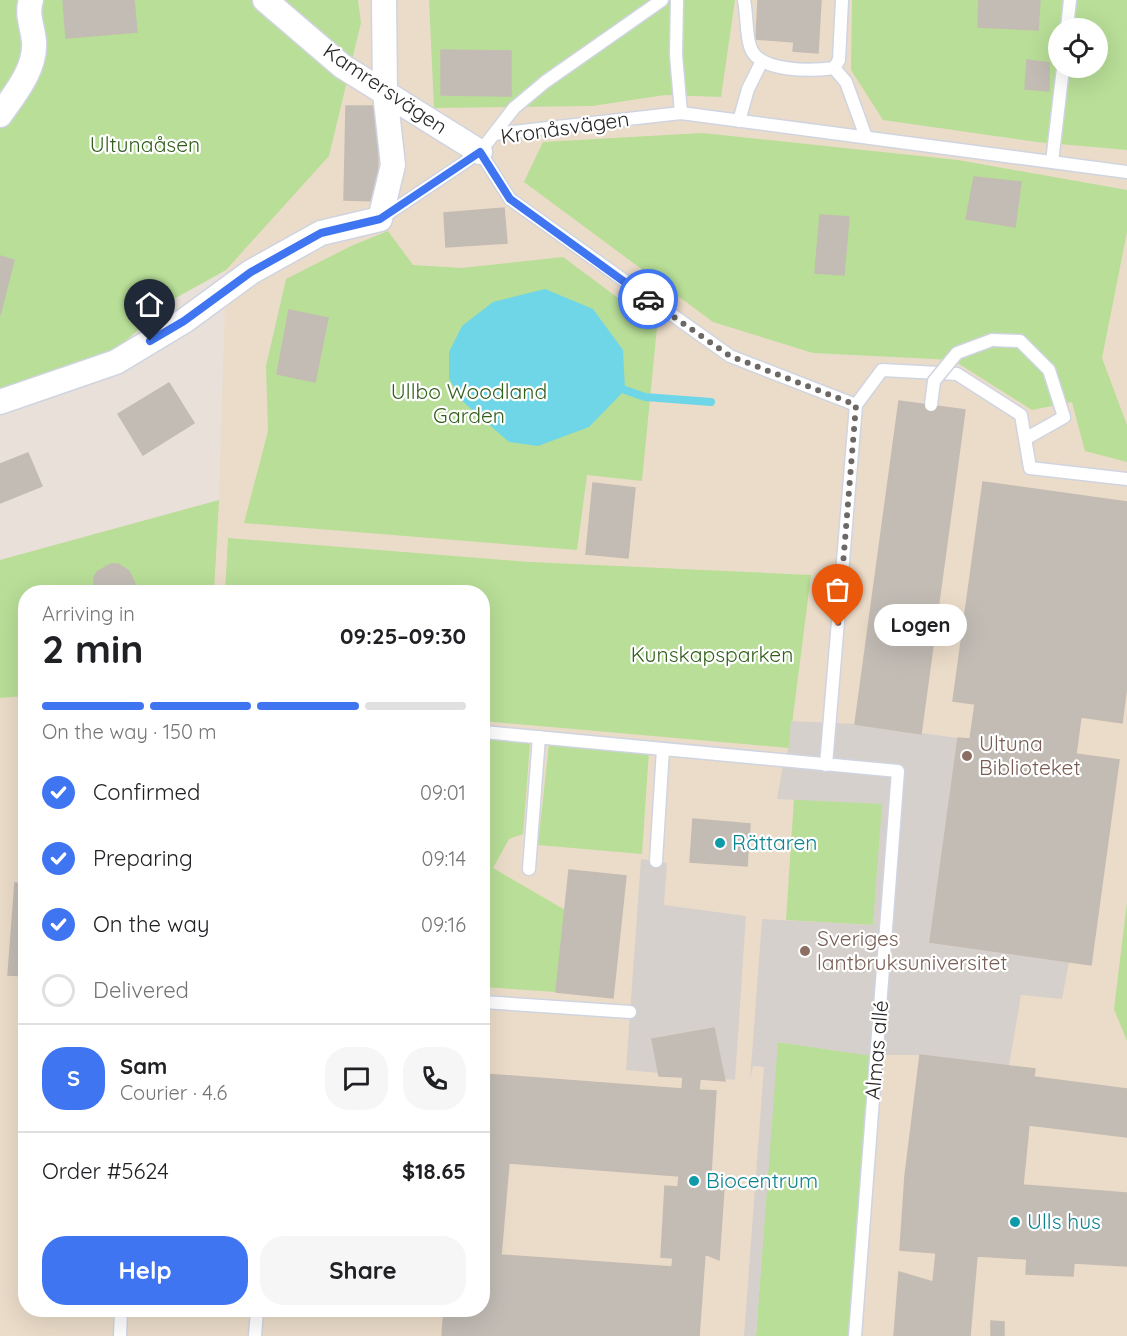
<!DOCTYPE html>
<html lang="en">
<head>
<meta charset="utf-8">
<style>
  :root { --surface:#fff; --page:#f6f6f6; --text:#202124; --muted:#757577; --line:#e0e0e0; --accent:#3f75f1 }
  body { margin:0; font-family:Quicksand,sans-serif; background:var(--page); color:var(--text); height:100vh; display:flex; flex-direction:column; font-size:22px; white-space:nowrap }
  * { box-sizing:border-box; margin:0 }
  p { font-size:20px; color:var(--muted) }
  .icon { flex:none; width:33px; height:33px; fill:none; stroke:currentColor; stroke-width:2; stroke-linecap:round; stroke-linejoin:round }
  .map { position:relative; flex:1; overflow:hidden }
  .sheet { position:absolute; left:18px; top:585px; width:472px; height:732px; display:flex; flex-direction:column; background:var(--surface); border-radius:24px; box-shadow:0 6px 24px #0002 }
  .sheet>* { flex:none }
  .fabs { position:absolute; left:1048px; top:18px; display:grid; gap:12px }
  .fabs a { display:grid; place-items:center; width:60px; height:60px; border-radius:50%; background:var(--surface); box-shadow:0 6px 24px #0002; font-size:30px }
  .pin { position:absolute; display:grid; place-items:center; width:51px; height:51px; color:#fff; margin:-62px -26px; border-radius:50% 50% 50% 0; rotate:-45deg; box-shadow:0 0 6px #0007 }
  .pin .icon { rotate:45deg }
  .courier { position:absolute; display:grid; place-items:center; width:60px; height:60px; margin:-30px; border:4px solid #3f75f1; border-radius:50%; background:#fff; color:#222; box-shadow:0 2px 8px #0007 }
  .bubble { position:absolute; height:42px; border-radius:21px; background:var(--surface); box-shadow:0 6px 24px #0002; font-size:20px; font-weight:700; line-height:42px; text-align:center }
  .headline em { font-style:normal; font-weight:700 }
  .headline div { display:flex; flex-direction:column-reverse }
  .headline { display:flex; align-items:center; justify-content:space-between; height:102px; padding:0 24px }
  h1 { font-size:39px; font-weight:700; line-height:45px }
  .bar { display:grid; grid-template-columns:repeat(4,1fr); gap:9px 6px; align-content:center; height:72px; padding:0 24px }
  .bar i { height:8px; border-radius:4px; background:var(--line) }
  .bar .active { background:var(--accent) }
  .bar p { grid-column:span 4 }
  .line { display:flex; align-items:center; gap:15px; padding:0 24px; border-top:2px solid var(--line) }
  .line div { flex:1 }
  .round { display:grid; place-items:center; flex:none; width:63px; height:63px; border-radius:24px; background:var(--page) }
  ol { padding:0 24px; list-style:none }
  li { display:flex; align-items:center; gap:18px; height:66px }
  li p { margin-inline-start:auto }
  li .icon { padding:6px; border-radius:50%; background:var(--accent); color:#fff; stroke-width:4 }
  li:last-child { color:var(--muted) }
  li i { width:33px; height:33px; border:3px solid var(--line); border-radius:50% }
  .button { display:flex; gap:12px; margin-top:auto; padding:12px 24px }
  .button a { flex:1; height:69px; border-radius:24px; background:var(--accent); color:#fff; font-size:24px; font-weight:700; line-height:69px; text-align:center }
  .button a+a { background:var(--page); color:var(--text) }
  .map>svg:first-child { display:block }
  .education { fill:#ebdcc9; fill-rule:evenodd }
  .green { fill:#b8de97; fill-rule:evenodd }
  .plaza { fill:#d6d0cc }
  .water { fill:#6fd6e8 }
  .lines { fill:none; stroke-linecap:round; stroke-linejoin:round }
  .stream { stroke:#6fd6e8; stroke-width:8 }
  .building { fill:#c2bcb5; stroke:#c4bcb3; stroke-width:1.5; fill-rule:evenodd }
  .service-casing { stroke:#cfd4e0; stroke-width:15 }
  .minor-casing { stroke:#cfd4e0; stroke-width:27 }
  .service { stroke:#fff; stroke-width:12 }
  .minor { stroke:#fff; stroke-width:24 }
  .service-bridge-casing { stroke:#cfd4e0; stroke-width:15; stroke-linecap:butt }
  .service-bridge { stroke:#fff; stroke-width:12 }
  .done { stroke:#6b6865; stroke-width:6; stroke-dasharray:0 10.8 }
  .route { stroke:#3f75f1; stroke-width:8 }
  .education-dot { fill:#8d6e63; stroke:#fff; stroke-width:2 }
  .culture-dot { fill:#0f9aa8; stroke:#fff; stroke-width:2 }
  .labels { text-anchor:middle; stroke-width:4.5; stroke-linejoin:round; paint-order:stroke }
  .street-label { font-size:21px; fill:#272727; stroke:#fff }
  .park-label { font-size:21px; fill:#325f1c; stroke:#fff }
  .education-label { font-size:21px; fill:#785e54; stroke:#fff; text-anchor:start }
  .culture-label { font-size:21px; fill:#0d838f; stroke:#fff; text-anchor:start }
</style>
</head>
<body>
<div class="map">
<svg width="1127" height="1336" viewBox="0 0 1127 1336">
  <rect width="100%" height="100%" fill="#e9e0d9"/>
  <!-- education -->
  <path class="education" d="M 358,0 L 1127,0 L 1127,1336 L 0,1336 L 0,560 L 219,500 L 226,270 L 329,156 L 361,24 ZM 1059,28 L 1098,28 L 1098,68 L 1059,68 ZM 26,592 L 483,592 L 483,1310 L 26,1310 Z"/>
  <!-- green -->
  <path class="green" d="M 0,0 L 358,0 L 361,23 L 329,156 L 226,270 L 172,300 L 112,353 L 28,382 L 0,388 Z
    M 429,0 L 735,0 L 721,97 L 665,95 L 592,106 L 434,108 Z
    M 852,0 L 1127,0 L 1127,150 L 1037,142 L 883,120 L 851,70 ZM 1059,28 L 1098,28 L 1098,68 L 1059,68 Z
    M 702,133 L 958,160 L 1127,190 L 1127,232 L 1102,358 L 1127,425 L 1127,462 L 1085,451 L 1072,402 L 1032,410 L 953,360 L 813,353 L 713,322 L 524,182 L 543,142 Z
    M 388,231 L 413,265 L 462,268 L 563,257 L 657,327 L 642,481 L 587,475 L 577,550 L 244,523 L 268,431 L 266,366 L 286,279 L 351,246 Z
    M 219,500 L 214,592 L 26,592 L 25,696 L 0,698 L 0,560 Z
    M 228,538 L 530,562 L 811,575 L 789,748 L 483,721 L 483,592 L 225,592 Z
    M 484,739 L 530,743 L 523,834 L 509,839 L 493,868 L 565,910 L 556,992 L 483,987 Z
    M 549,744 L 649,751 L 642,854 L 538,845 Z
    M 794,799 L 883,803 L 873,925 L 786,920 Z
    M 1127,902 L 1127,1041 L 1114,1009 Z
    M 777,1042 L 877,1056 L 855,1336 L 756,1336 Z"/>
  <!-- plaza -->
  <path class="plaza" d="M 791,721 L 855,724 L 958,738 L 930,942 L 1069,962 L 1062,999 L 1021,995 L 1009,1066 L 920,1055 L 864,1055 L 778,1042 L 756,1336 L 744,1336 L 764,1067 L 753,1066 L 750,1080 L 762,919 L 873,925 L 882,804 L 777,799 L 784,760 L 789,747 Z
    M 641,859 L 667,863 L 664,905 L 746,916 L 735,1080 L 626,1070 Z"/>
  <!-- water -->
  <path class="water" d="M 545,289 L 593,309 L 623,350 L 625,390 L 589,427 L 538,446 L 509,442 L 461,400 L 449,378 L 449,352 L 462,326 L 493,302 Z"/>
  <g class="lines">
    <!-- stream -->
    <path class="stream" d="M 625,390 L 645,397 L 711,402"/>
  </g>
  <!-- building -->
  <path class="building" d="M 63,0 L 134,0 L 137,32 L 66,38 Z
    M 758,0 L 821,0 L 818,53 L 793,51 L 794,42 L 756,39 Z
    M 979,0 L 1040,0 L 1038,30 L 978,27 Z
    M 441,50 L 511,51 L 511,96 L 441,95 Z
    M 1027,60 L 1049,63 L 1049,91 L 1025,89 Z
    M 346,106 L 379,106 L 377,201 L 344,200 Z
    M 974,177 L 1021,182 L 1015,227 L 966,219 Z
    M 504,208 L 507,243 L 446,247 L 444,213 Z
    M 820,215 L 849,217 L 844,275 L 815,273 Z
    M 0,256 L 14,260 L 0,315 Z
    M 289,310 L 328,318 L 315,382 L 277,374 Z
    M 169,383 L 194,423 L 143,455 L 118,414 Z
    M 899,401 L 965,410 L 921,734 L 855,724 Z
    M 28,453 L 42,486 L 0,503 L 0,464 Z
    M 983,482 L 1127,502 L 1127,684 L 1122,723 L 1081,717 L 1076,754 L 1119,760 L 1091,965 L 930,942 L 958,738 L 970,739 L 975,704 L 953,701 Z
    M 593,483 L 635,488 L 628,558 L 586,554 Z
    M 111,564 L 118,564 L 129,571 L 135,584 L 133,592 L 94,592 L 94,577 L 98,571 Z
    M 693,819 L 750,824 L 747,866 L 690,862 Z
    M 569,870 L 626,876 L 613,998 L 556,992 Z
    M 15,883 L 26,884 L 26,976 L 8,975 Z
    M 714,1028 L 725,1081 L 700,1079 L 699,1090 L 716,1091 L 710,1190 L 724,1188 L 719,1260 L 705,1254 L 699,1336 L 442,1336 L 444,1310 L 483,1310 L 484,1074 L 682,1089 L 683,1077 L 659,1076 L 652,1039 ZM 509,1163 L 679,1176 L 678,1187 L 665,1186 L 661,1257 L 673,1258 L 672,1267 L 501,1255 Z
    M 920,1055 L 1035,1069 L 1034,1077 L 1127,1089 L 1127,1137 L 1029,1125 L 1023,1185 L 1127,1193 L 1127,1266 L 1074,1263 L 1073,1276 L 1026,1274 L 1027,1259 L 977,1256 L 970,1336 L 894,1336 L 899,1272 L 933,1282 L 936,1253 L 900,1250 L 905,1176 Z
    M 991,1321 L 1004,1322 L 1004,1336 L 991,1336 Z"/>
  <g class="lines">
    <!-- service casing -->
    <g class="service-casing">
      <path id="service" d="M 677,0 L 676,55 L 681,113
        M 744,0 C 747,14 746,35 750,46 C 757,73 813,71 834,68 L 839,60 L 842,0
        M 1067,28 L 1070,0
        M 834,68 L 846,82 L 866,137
        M 739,121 L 748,89 L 762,61
        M 494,134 L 681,113 L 1127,172
        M 480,152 L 510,199 L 730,356 L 856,405
        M 1052,162 L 1063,68
        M 383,217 L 480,152 L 514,108 L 545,82 L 662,0
        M 992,340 L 1020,341 L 1049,370 L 1064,417 L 1025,439
        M 856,405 L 882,370 L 957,374 L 1021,415 L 1030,468 L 1127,479
        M 483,732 L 898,771 L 855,1336
        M 826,765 L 856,405
        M 656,861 L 663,749
        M 529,869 L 539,737
        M 483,1002 L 630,1012
        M 120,1336 L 121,1310
        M 255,1336 L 257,1310"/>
    </g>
    <!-- minor casing -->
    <g class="minor-casing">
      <path id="minor" d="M 265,0 L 342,66 L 480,152
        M 0,115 C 14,95 36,69 34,42 C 33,27 26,15 31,0
        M 0,402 L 116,362 L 184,321 L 251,272 L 321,233 L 380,219 L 393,165 L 385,93 L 384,0"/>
    </g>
    <!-- service -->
    <use href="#service" class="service"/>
    <!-- minor -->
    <use href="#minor" class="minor"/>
    <!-- service-bridge casing -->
    <g class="service-bridge-casing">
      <path id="service-bridge" d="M 931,405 L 934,381 L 957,353 L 992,340"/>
    </g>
    <!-- service-bridge -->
    <use href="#service-bridge" class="service-bridge"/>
  </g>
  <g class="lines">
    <!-- done -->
    <path class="done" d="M 648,299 L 730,356 L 856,405 L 838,626"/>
    <!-- route -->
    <path class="route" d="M 150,341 L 184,321 L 251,272 L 321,233 L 380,219 L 480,152 L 510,199 L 648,299"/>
  </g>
  <!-- markers -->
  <g class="education-dot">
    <circle cx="967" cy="756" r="6"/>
    <circle cx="805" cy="951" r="6"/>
  </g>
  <g class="culture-dot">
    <circle cx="720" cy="843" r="6"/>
    <circle cx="694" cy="1181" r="6"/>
    <circle cx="1015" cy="1222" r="6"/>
  </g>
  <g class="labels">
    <!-- street labels -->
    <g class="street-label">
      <text transform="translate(385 89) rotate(34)" y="7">Kamrersvägen</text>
      <text transform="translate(565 128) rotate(-8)" y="7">Kronåsvägen</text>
      <text transform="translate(877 1050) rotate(-85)" y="7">Almas allé</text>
    </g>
    <!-- park labels -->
    <g class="park-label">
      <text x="145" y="152">Ultunaåsen</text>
      <text x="469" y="399">Ullbo Woodland<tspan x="469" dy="24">Garden</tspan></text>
      <text x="712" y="662">Kunskapsparken</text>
    </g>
    <!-- education labels -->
    <g class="education-label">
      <text x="979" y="751">Ultuna<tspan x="979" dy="24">Biblioteket</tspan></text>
      <text x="817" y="946">Sveriges<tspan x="817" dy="24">lantbruksuniversitet</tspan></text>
    </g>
    <!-- culture labels -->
    <g class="culture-label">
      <text x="732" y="850">Rättaren</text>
      <text x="706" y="1188">Biocentrum</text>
      <text x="1027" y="1229">Ulls hus</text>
    </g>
  </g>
</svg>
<div class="fabs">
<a><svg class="icon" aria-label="locate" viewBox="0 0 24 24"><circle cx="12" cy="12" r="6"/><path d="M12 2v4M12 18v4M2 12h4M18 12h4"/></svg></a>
</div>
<div class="pin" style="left:838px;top:626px;background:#ea580c"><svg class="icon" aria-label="bag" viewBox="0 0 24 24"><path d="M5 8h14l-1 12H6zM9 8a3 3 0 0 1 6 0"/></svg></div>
<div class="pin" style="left:150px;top:341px;background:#1f2937"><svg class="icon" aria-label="home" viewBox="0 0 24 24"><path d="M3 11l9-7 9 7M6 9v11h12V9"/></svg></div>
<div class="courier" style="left:648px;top:299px"><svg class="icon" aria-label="car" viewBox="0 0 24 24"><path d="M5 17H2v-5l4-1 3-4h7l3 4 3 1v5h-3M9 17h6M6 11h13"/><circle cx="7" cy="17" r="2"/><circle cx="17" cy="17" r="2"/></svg></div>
<div class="bubble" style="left:874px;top:604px;width:93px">Logen</div>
<section class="sheet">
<div class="headline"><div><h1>2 min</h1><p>Arriving in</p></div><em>09:25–09:30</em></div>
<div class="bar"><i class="active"></i><i class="active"></i><i class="active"></i><i></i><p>On the way · 150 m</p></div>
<ol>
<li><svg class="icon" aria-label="check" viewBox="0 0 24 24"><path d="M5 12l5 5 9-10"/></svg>Confirmed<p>09:01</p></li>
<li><svg class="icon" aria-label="check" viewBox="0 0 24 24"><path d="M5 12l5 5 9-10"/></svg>Preparing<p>09:14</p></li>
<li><svg class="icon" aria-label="check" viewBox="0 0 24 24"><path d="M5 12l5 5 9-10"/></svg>On the way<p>09:16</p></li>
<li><i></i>Delivered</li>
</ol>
<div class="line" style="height:108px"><b class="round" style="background:var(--accent);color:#fff">S</b><div><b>Sam</b><p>Courier · 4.6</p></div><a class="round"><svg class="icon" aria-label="chat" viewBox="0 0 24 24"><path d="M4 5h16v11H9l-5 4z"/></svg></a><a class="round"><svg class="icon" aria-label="phone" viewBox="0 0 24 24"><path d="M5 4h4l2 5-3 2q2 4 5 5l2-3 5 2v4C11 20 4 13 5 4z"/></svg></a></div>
<div class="line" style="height:78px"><div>Order #5624</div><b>$18.65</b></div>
<div class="button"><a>Help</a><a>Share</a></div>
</section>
</div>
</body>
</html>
